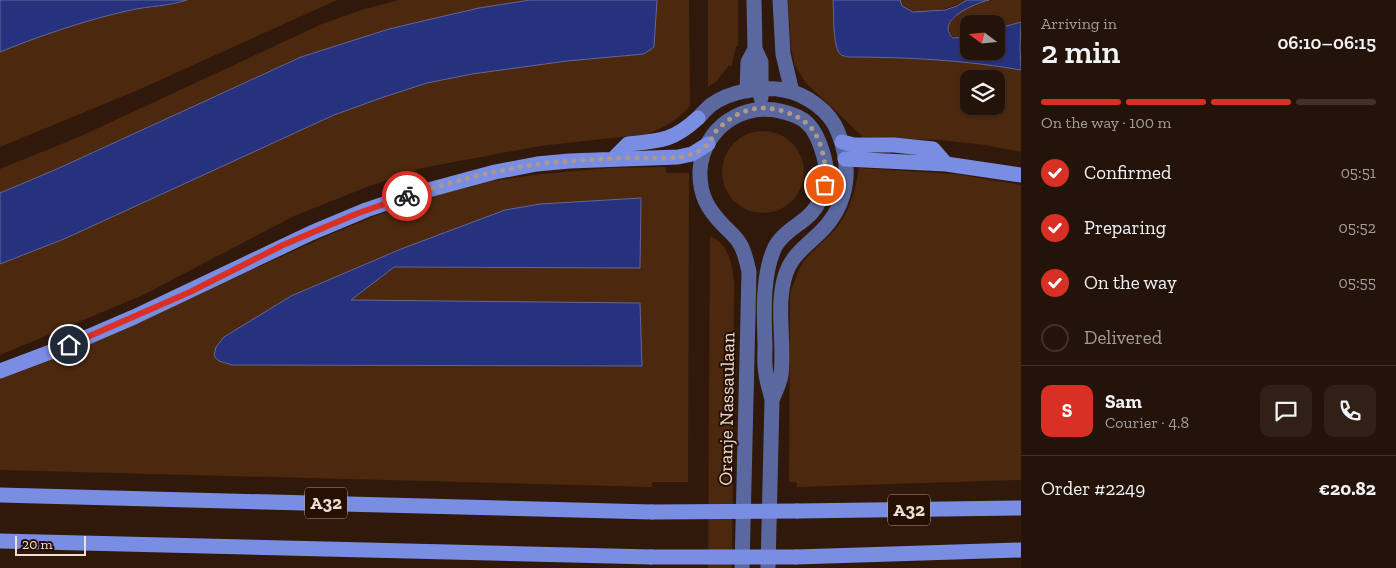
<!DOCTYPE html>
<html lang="en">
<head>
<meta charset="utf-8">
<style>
  :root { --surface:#241308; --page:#302016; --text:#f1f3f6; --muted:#a39e9c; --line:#413229; --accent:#d93025 }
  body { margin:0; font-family:"Zilla Slab",serif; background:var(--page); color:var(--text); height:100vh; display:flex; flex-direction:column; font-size:19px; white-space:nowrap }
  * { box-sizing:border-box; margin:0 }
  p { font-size:16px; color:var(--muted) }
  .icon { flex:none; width:28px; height:28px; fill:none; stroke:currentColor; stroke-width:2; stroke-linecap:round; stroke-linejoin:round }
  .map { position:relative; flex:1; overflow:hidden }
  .details { display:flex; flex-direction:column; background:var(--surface); width:375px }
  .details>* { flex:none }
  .needle { width:32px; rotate:286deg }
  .fabs { position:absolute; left:960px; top:15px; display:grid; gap:10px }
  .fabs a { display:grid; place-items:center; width:45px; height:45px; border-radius:10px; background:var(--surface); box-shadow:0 1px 4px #0004,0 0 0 1px var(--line); font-size:25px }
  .scale { position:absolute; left:15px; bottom:12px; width:71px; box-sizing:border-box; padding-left:5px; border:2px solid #eeded4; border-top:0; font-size:14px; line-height:18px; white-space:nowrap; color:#eeded4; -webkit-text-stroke:4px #251003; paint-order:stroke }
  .pin { position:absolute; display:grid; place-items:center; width:42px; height:42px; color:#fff; margin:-21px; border:2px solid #fff; border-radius:50%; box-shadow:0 1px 5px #0007 }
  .courier { position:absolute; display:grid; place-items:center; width:50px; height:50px; margin:-25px; border:4px solid #d93025; border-radius:50%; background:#fff; color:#222; box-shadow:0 1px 6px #0007 }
  .overview em { font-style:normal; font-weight:600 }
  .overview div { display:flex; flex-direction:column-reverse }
  .overview { display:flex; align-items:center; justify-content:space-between; height:85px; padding:0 20px }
  h1 { font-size:32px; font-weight:600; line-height:38px }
  .bar { display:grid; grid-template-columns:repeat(4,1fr); gap:8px 5px; align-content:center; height:60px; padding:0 20px }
  .bar i { height:6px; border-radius:4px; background:var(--line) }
  .bar .current { background:var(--accent) }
  .bar p { grid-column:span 4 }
  .line { display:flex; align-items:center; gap:12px; padding:0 20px; border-top:1px solid var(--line) }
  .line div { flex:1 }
  .round { display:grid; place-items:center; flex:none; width:52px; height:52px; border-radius:10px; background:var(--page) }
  ol { padding:0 20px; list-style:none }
  li { display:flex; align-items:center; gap:15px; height:55px }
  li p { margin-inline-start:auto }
  li .icon { padding:5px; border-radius:50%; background:var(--accent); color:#fff; stroke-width:4 }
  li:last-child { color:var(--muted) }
  li i { width:28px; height:28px; border:2px solid var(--line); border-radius:50% }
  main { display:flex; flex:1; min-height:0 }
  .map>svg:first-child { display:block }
  .green { fill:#4c280e; fill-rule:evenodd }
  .water { fill:#27327e; stroke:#636698 }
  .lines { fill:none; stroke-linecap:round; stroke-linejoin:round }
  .secondary { stroke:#5a689f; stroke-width:15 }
  .highway { stroke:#798de3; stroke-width:15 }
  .highway-bridge { stroke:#798de3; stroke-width:15 }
  .done { stroke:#ac998d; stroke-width:5; stroke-dasharray:0 9 }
  .route { stroke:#d93025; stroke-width:6 }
  .labels { text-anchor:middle; stroke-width:4; stroke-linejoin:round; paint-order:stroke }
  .shield { fill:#251003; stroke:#b2a095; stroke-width:1 }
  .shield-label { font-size:18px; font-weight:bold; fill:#eeded4 }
  .street-label { font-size:19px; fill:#eeded4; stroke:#251003 }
</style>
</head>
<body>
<main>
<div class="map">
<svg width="1021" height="568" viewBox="0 0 1021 568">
  <rect width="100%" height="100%" fill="#30190a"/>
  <!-- green -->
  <path class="green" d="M 187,0 L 337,0 L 138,90 L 0,147 L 0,52 C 42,34 86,20 131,10 C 150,6 169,6 187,0 Z
    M 399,0 L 530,0 L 479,8 L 427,20 L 389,29 L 301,57 L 57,169 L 0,193 L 0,169 L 81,136 L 322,24 L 361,10 Z
    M 657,0 L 689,0 L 690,106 C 676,121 666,127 647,134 L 540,146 L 422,168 L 367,187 L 294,216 L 143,295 L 0,355 L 0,264 L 22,256 L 334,115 C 365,104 396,91 428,83 C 499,65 572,60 644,54 L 654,47 Z
    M 708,0 L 738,0 L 738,46 L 736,46 L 731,67 L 729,65 L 717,81 L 708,87 Z
    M 788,0 L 833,0 L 835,36 L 841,55 L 848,57 C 906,57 964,60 1021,70 L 1021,152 L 985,145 L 939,140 L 863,137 L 806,83 L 795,66 L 791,48 ZM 969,79 L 996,79 L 996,106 L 969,106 Z
    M 900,0 L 967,0 C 952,9 917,18 902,6 Z
    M 989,0 L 1021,0 L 1021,22 L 996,29 L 996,24 L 969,24 L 969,37 L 958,39 L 951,35 L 949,27 C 955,11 972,4 989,0 Z
    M722 172a41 41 0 1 1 82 0a41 41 0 1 1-82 0Z
    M 666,167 L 666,173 L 689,173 L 688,482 L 652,482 L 652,487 L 0,470 L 0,379 L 72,352 L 331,234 L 410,202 L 493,181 L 540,174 L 610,168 ZM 641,198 L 640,268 L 394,267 L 350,301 L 640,303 L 641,344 L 291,296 L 401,249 L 505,210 L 541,204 Z
    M 859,168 L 956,174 L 1021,185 L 1021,480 L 797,487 L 797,482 L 789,482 L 790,294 C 794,283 797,272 803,262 C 813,249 828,239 838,226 C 850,210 856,188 859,168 Z
    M 710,236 C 729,244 732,263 734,282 L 732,568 L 708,568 Z"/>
  <!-- water -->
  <path class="water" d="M 0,0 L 187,0 C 169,6 150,6 131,10 C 86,20 42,35 0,52 Z
    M 530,0 L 657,0 L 654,47 L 644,54 L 567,61 L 472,74 L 427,83 L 381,98 L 334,115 L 64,239 L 0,264 L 0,193 L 57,169 L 301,57 L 389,29 L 427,20 L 479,8 Z
    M 833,0 L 900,0 L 902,6 L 913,12 L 945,10 L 957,6 L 967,0 L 989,0 C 976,3 934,20 953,38 L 969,37 L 969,51 L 996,51 L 996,29 L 1021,22 L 1020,47 L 1021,70 C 964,60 906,57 848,57 C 847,57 841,55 841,55 C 832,48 834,11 833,0 Z
    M 641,198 L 640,268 L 394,267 L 351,300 L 640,303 L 642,366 L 232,365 L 219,361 L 214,356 L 216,347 L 224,337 L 291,296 L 401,249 L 505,210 L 540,204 Z"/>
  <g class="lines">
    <!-- secondary -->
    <path class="secondary" d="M 780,0 L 783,54 L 792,92
      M 755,49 L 761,62 L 761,98
      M 747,91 L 748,62 L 755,49 L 754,0
      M 698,118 C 702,114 706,109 711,105 C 730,91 761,86 784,90 C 806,94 830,111 838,132 C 854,172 847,210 814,238 C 803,248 791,258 786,273 C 775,305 785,341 781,375 C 780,383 775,392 772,400
      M 742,568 L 749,272 C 747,263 745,252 740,244 C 736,237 730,232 725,227 C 708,210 699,195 700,170 C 703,128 744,100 784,112 C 792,114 801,117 807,123 C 816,131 821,146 824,157 C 830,178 823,205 805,219 C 795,227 781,235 775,247 C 762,274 764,314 765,344 C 765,354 764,364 766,374 C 767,382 770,391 772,400 L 768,568"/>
    <!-- highway -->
    <path class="highway" d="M 842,142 L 854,145 L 894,145 L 933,149 L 946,164
      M 613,159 L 628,144 C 660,141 673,141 698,118
      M 845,159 L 946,164 L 1021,175
      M 0,371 L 69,345 L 134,317 L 311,233 L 366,210 L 410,195 L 495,172 L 537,164 L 569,161 L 678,157 L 692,154 L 708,144
      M 0,495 L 652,512
      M 797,511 L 1021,508
      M 0,541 L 651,557
      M 796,557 L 1021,550"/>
    <!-- highway-bridge -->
    <path class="highway-bridge" d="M 652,512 L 797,511
      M 651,557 L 796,557"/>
  </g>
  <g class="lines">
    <!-- done -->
    <path class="done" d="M 407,196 C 460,179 516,164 571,161 C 593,159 616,158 639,158 C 653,158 667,159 681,157 C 690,155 702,151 708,144 C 711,140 713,135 716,131 C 729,117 747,107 766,108 C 780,109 795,114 805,122 C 822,134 827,166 825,185"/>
    <!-- route -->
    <path class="route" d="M 69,345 L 190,292 L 283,245 L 356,214 L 407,196"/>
  </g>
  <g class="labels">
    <!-- shield labels -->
    <g class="shield">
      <rect x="305" y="487.5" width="42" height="31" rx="4"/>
      <rect x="888" y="494.5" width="42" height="31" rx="4"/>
    </g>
    <g class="shield-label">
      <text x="326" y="509">A32</text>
      <text x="909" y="516">A32</text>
    </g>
    <!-- street labels -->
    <g class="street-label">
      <text transform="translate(726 409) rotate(-89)" y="7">Oranje Nassaulaan</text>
    </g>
  </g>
</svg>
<div class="fabs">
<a><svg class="needle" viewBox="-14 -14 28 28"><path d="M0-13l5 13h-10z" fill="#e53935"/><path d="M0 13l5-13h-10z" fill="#a39e9c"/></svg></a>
<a><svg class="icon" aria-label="layers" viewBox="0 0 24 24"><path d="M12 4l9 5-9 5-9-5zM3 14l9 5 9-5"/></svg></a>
</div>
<div class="scale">20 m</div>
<div class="pin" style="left:825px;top:185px;background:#ea580c"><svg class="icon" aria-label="bag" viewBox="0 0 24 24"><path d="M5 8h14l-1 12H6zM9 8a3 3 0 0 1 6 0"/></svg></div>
<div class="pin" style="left:69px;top:345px;background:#1f2937"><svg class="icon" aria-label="home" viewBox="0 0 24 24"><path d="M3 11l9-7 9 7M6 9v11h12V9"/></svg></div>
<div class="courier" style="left:407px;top:196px"><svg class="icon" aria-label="bike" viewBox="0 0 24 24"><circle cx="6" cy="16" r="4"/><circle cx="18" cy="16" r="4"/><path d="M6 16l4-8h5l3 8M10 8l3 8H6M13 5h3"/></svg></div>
</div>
<section class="details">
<div class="overview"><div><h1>2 min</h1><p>Arriving in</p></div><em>06:10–06:15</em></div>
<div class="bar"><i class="current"></i><i class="current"></i><i class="current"></i><i></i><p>On the way · 100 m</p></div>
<ol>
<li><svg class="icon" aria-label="check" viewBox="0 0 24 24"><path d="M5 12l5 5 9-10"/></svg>Confirmed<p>05:51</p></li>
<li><svg class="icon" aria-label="check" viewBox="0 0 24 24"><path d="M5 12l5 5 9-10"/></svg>Preparing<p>05:52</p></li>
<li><svg class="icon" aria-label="check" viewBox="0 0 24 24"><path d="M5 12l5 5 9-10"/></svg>On the way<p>05:55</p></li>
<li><i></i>Delivered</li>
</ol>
<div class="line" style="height:90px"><b class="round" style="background:var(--accent);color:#fff">S</b><div><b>Sam</b><p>Courier · 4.8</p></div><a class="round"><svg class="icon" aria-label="chat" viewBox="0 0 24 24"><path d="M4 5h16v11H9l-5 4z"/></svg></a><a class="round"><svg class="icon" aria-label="phone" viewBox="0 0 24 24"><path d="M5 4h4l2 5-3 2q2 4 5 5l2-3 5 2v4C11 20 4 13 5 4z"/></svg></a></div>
<div class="line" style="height:65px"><div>Order #2249</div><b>€20.82</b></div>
</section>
</main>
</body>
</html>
